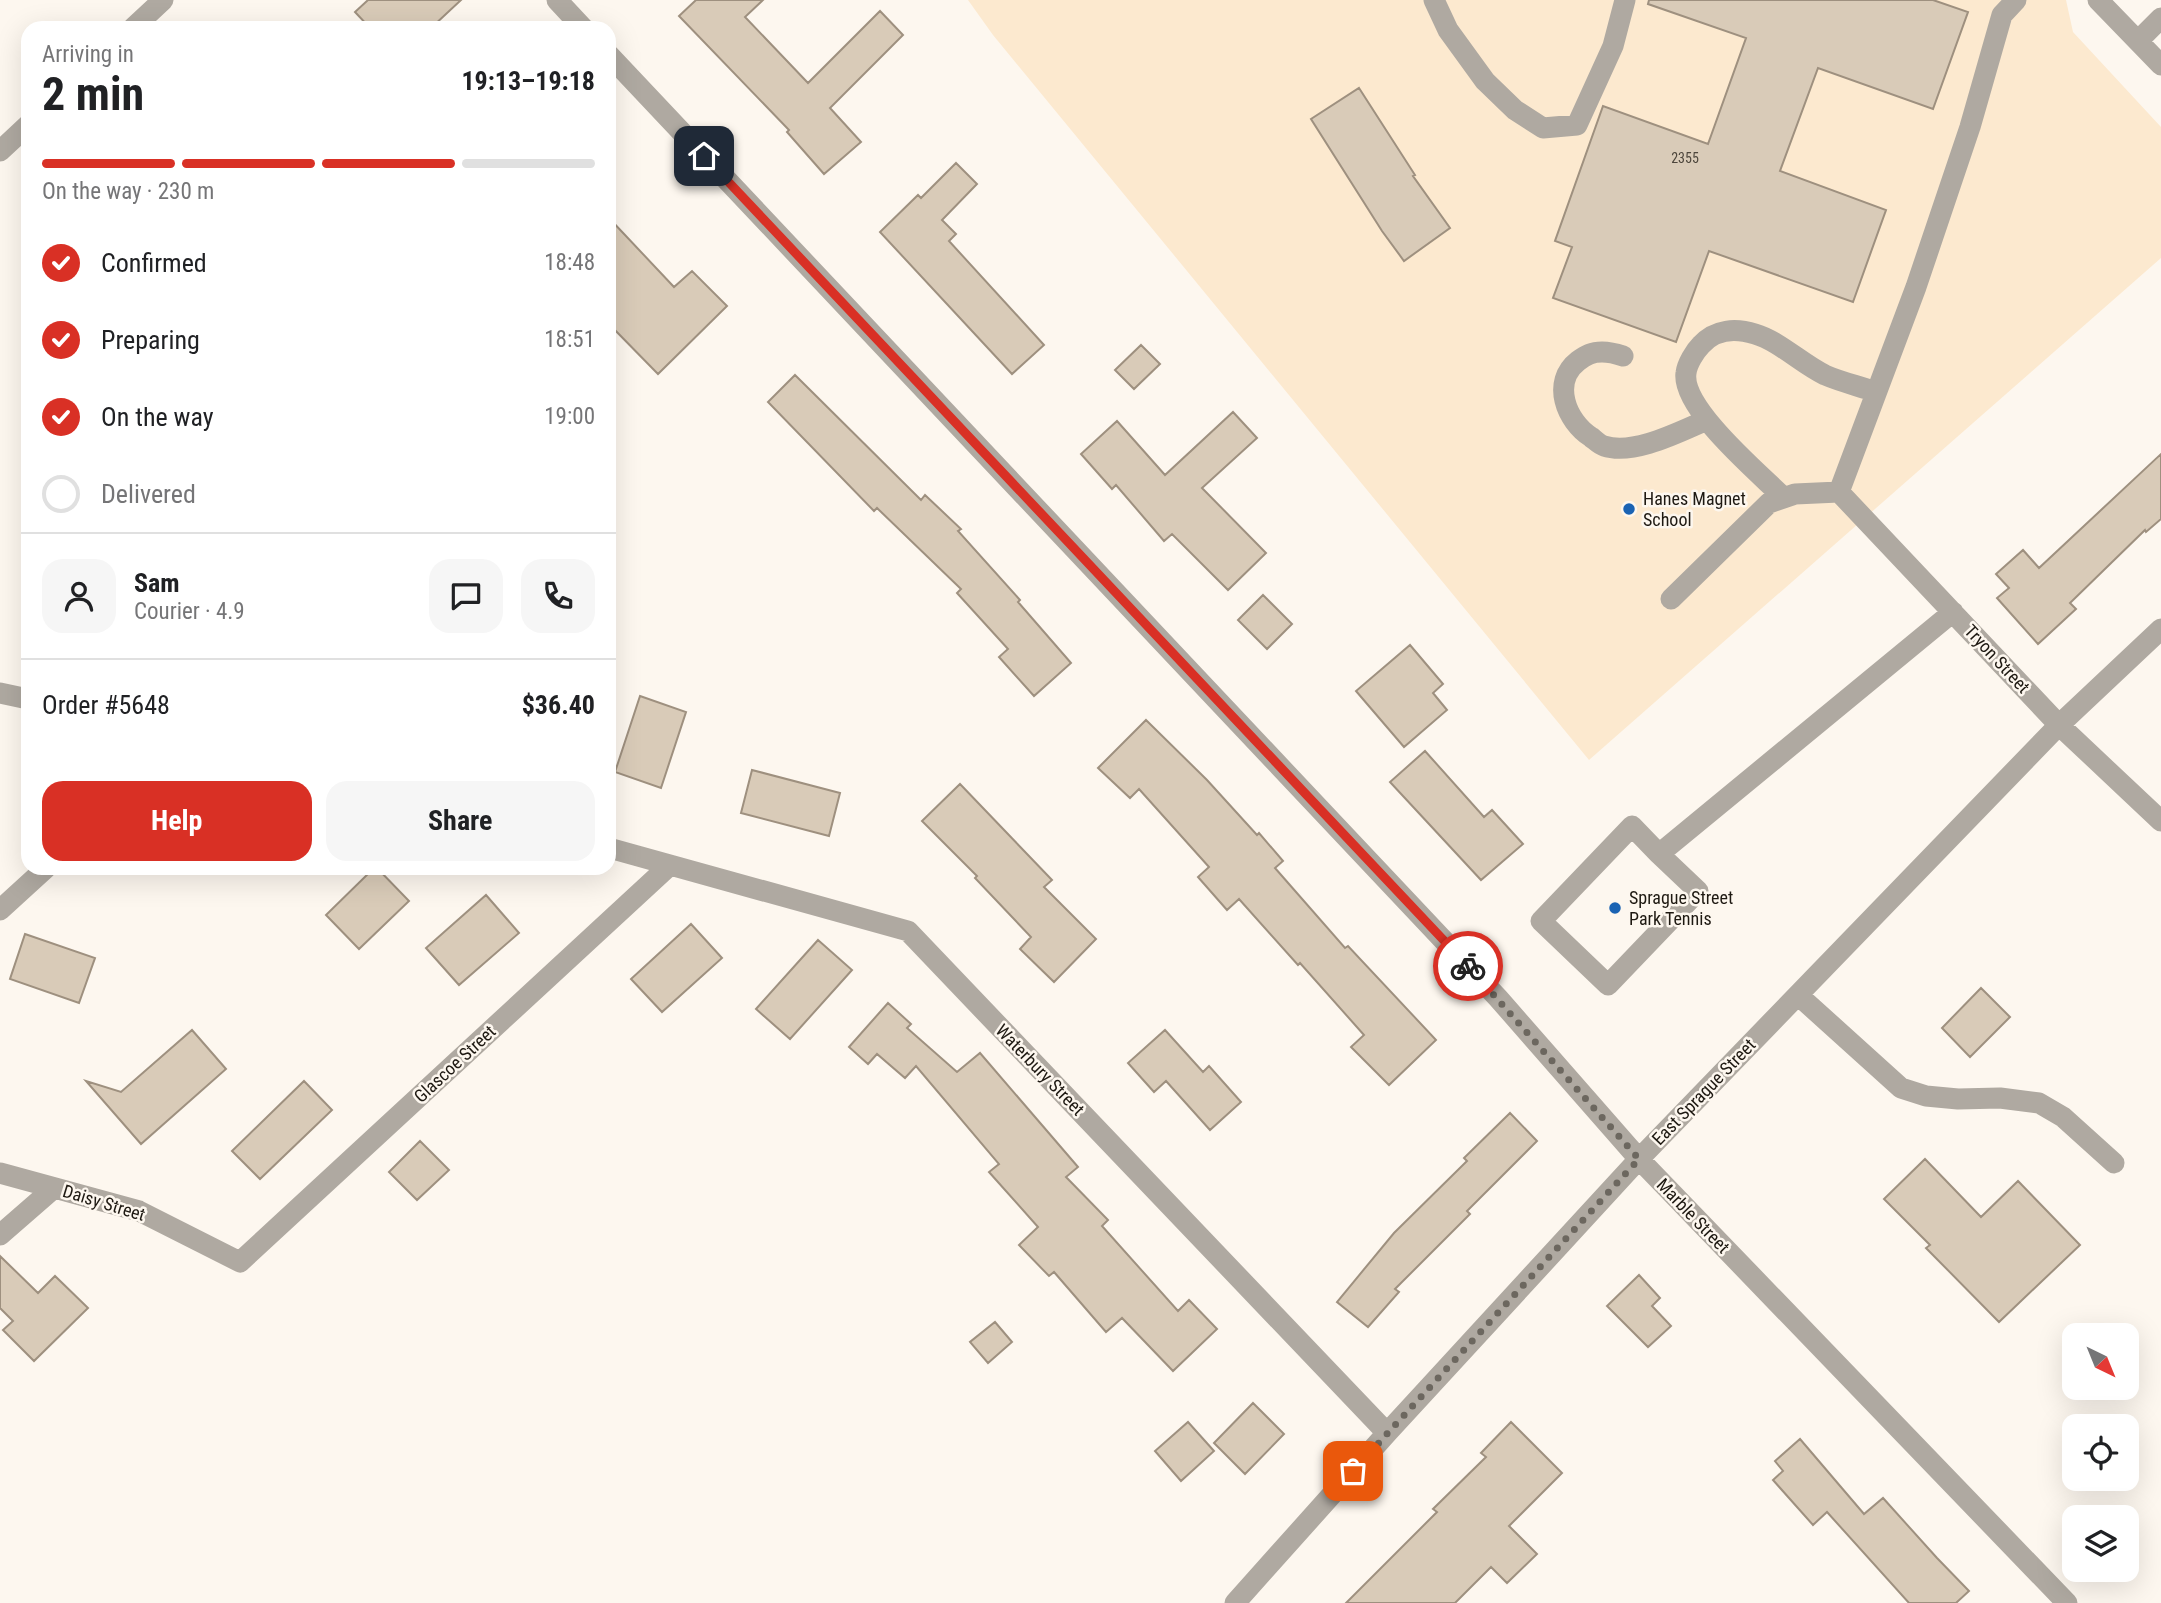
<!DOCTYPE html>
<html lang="en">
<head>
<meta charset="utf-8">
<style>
  :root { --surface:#fff; --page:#f6f6f6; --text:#202124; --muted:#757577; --line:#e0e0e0; --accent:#d93025 }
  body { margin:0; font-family:"Roboto Condensed",sans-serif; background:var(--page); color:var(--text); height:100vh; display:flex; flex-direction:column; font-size:26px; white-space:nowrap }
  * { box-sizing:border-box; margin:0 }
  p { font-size:23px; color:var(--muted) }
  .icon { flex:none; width:38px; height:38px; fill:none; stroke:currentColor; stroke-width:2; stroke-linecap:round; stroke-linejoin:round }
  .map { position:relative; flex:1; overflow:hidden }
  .details { position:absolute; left:21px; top:21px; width:595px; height:854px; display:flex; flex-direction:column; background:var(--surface); border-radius:21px; box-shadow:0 7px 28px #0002 }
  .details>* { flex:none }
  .needle { width:46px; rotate:137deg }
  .fabs { position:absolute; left:2062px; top:1323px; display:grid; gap:14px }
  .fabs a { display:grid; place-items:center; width:77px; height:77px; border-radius:14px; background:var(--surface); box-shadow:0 7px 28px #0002; font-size:35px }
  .pin { position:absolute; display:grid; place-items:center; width:60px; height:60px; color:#fff; margin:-30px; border-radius:14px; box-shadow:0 4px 10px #0006 }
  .courier { position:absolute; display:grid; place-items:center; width:70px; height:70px; margin:-35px; border:5px solid #d93025; border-radius:50%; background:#fff; color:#222; box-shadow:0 2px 9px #0007 }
  .headline em { font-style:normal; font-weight:700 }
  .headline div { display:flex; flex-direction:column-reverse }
  .headline { display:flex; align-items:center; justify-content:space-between; height:119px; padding:0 21px }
  h1 { font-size:46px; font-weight:700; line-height:52px }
  .bar { display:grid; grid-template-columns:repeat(4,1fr); gap:10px 7px; align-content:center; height:84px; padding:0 21px }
  .bar i { height:9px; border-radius:5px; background:var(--line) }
  .bar .selected { background:var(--accent) }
  .bar p { grid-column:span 4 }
  .line { display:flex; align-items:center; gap:18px; padding:0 21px; border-top:2px solid var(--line) }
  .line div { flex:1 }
  .round { display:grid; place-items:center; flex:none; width:74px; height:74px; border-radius:21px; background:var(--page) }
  ol { padding:0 21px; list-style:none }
  li { display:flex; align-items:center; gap:21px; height:77px }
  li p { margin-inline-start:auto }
  li .icon { padding:7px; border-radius:50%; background:var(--accent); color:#fff; stroke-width:4 }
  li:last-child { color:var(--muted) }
  li i { width:38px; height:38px; border:4px solid var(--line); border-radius:50% }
  .primary-button { display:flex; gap:14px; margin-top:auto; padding:14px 21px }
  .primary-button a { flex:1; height:80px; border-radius:21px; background:var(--accent); color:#fff; font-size:28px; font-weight:700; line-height:80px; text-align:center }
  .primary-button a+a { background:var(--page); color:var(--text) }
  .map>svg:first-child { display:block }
  .built { fill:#fce9cf }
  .building { fill:#d9cbb8; stroke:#9e907f; stroke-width:2 }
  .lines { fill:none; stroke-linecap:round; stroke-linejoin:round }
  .minor { stroke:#afa9a1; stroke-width:21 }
  .done { stroke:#6c675f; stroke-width:7; stroke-dasharray:0 12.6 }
  .route { stroke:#d93025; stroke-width:9 }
  .poi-dot { fill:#1a63b3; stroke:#fdf7ef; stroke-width:2.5 }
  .labels { text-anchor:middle; stroke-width:5; stroke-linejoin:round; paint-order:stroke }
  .number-label { font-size:14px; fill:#4d463c }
  .poi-label { font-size:18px; fill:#1e1912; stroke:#fdf7ef; text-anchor:start }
  .street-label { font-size:18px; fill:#1e1912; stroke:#fdf7ef }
</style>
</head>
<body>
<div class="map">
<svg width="2161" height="1603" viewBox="0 0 2161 1603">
  <rect width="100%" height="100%" fill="#fdf7ef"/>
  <!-- built -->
  <path class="built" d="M 968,0 L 2066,0 L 2073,32 L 2161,127 L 2161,258 L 1589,760 L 993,35 Z"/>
  <!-- building -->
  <path class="building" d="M 368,0 L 461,0 L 431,28 L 370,28 L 355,12 Z
    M 696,0 L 763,0 L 745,17 L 808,83 L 880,11 L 903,35 L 830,108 L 861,142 L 824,174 L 787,132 L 789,130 L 679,16 Z
    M 1649,0 L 1933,0 L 1968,12 L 1933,109 L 1818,68 L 1780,171 L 1886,210 L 1853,302 L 1709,251 L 1676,342 L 1553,298 L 1572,247 L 1555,241 L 1603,106 L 1708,144 L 1746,38 L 1648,4 Z
    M 1359,88 L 1415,175 L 1413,176 L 1450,228 L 1404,261 L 1382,231 L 1311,119 Z
    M 956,163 L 977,184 L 942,220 L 956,234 L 949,241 L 1044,345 L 1012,374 L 880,232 L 918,195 L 921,198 Z
    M 609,218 L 674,287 L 692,271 L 727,306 L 658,374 L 609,324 Z
    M 1141,345 L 1160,364 L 1134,389 L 1115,370 Z
    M 795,375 L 921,500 L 925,495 L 961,529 L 958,531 L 1020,600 L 1018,602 L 1071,663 L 1034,696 L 999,657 L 1008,649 L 957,593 L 961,589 L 877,508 L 874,511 L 768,402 Z
    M 1233,412 L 1257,438 L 1202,488 L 1266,553 L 1228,590 L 1172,534 L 1164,541 L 1116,485 L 1112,489 L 1081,454 L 1117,421 L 1165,475 Z
    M 2161,454 L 2161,519 L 2146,532 L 2145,530 L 2070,603 L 2076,609 L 2038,644 L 1997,598 L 2009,588 L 1996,574 L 2023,550 L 2039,568 Z
    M 1263,595 L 1292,624 L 1267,649 L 1238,620 Z
    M 1410,645 L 1443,684 L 1433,693 L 1447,710 L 1404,747 L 1356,691 Z
    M 640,696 L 686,712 L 661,788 L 615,772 Z
    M 1146,720 L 1207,780 L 1257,835 L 1259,833 L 1283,861 L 1275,868 L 1345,948 L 1348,946 L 1436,1040 L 1389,1085 L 1351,1047 L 1364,1035 L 1300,963 L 1298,965 L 1239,899 L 1227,910 L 1198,877 L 1209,867 L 1139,789 L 1130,798 L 1098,768 Z
    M 1425,751 L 1484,817 L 1492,810 L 1523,844 L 1481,880 L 1390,782 Z
    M 752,770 L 840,793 L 829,836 L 741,813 Z
    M 960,784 L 1052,880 L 1044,887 L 1096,939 L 1054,982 L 1020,949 L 1031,937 L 975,878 L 977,876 L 922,821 Z
    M 374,868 L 377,868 L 409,901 L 359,949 L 326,915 Z
    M 486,895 L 519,933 L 459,985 L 426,948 Z
    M 691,924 L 722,958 L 662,1012 L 631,979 Z
    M 25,934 L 95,958 L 79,1003 L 10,979 Z
    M 818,940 L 852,970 L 790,1039 L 756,1009 Z
    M 1981,988 L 2010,1017 L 1970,1057 L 1942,1028 Z
    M 888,1003 L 911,1024 L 907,1028 L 957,1072 L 980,1053 L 1078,1167 L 1066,1177 L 1108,1220 L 1102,1226 L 1178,1311 L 1189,1300 L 1217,1329 L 1173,1371 L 1122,1318 L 1106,1332 L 1054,1272 L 1049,1276 L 1019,1245 L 1038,1227 L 989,1172 L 999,1164 L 916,1066 L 905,1078 L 877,1054 L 868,1064 L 849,1047 Z
    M 192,1030 L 226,1069 L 141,1144 L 86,1081 L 121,1092 Z
    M 1165,1030 L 1203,1072 L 1209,1066 L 1241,1102 L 1210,1130 L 1166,1081 L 1154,1092 L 1128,1063 Z
    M 304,1081 L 332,1110 L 260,1179 L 232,1151 Z
    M 1510,1113 L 1537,1141 L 1467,1211 L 1470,1214 L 1395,1289 L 1399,1292 L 1368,1327 L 1337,1302 L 1394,1233 L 1467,1161 L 1464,1158 Z
    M 420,1141 L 449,1170 L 417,1200 L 389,1172 Z
    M 1925,1159 L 1981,1217 L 2018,1181 L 2080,1245 L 1999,1322 L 1926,1248 L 1930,1245 L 1884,1199 Z
    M 0,1256 L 38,1293 L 55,1276 L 88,1308 L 34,1361 L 3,1330 L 13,1321 L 0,1308 Z
    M 1639,1275 L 1660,1298 L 1652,1306 L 1671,1326 L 1648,1347 L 1607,1306 Z
    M 995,1322 L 1012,1342 L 988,1363 L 970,1342 Z
    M 1253,1403 L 1284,1434 L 1245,1474 L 1214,1443 Z
    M 1188,1422 L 1214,1451 L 1181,1481 L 1155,1451 Z
    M 1511,1422 L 1562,1473 L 1509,1526 L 1537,1554 L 1507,1583 L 1491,1567 L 1455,1603 L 1346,1603 L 1437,1512 L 1433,1509 L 1486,1457 L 1481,1453 Z
    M 1800,1439 L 1864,1514 L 1883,1498 L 1937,1558 L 1969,1591 L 1956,1603 L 1909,1603 L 1827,1512 L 1813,1525 L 1773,1480 L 1783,1471 L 1775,1461 Z"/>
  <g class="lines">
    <!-- minor -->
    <path class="minor" d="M 557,0 L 583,28
      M 1434,0 L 1448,30 L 1485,81 L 1515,110 L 1543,128 L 1577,125 L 1613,46 L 1625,0
      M 2098,0 L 2161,65
      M 133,28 L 163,0
      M 2138,41 L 2161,18
      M 609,55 L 1498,998 L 1639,1159 L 2067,1603
      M 0,151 L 28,125
      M 1623,356 C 1617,354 1609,352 1602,352 C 1592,352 1586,355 1578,361 C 1551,382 1566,421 1591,437 C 1595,440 1600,445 1604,446 C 1634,456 1681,431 1707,420
      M 1839,492 L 1916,287 L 1970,127 L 2002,15 L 2016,0
      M 1839,492 L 2059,725 L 2161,821
      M 1783,497 C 1759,473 1681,408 1686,373 C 1687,364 1695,351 1701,345 C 1715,329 1736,328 1755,334 C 1779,341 1802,364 1825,375 C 1841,382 1859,386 1876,392
      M 1671,599 L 1769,503 L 1795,494 L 1839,492
      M 0,693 L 28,699
      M 609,848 L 908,931 L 1387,1433
      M 1659,854 L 1632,826 L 1541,921 L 1608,985 L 1698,891 L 1659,854 L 1953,612
      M 0,910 L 46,868
      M 1798,995 L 1901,1088 L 1926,1096 L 1958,1099 L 2000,1098 L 2039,1103 L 2063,1117 L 2114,1163
      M 0,1173 L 139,1211 L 240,1262 L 670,865
      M 0,1235 L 54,1188
      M 1235,1603 L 1387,1433 L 1639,1159 L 2059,725 L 2161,629"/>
  </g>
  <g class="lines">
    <!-- done -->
    <path class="done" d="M 1353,1471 L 1639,1159 L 1468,966"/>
    <!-- route -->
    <path class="route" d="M 704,156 L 1468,966"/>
  </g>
  <!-- markers -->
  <g class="poi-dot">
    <circle cx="1629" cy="509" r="7"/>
    <circle cx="1615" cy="908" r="7"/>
  </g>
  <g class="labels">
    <!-- number labels -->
    <g class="number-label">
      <text x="1685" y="163">2355</text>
    </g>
    <!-- poi labels -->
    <g class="poi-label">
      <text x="1643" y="505">Hanes Magnet<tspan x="1643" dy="21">School</tspan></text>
      <text x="1629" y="904">Sprague Street<tspan x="1629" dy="21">Park Tennis</tspan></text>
    </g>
    <!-- street labels -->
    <g class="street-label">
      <text transform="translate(1997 659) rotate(47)" y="6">Tryon Street</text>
      <text transform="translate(455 1064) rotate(-43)" y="6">Glascoe Street</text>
      <text transform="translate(1040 1070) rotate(46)" y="6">Waterbury Street</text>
      <text transform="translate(1704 1092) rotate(-46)" y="6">East Sprague Street</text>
      <text transform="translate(104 1203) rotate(17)" y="6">Daisy Street</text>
      <text transform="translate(1693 1216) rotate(46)" y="6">Marble Street</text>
    </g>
  </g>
</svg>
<div class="fabs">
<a><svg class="needle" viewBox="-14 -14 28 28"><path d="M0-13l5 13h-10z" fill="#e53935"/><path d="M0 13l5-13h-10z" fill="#757577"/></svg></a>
<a><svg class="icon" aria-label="locate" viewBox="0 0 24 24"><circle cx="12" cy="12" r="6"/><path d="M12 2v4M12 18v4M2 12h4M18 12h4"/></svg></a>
<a><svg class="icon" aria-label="layers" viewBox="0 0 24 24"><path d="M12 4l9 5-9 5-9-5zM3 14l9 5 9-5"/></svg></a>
</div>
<div class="pin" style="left:1353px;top:1471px;background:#ea580c"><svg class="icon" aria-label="bag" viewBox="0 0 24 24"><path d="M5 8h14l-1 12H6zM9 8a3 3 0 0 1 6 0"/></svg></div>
<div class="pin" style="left:704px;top:156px;background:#1f2937"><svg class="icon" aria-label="home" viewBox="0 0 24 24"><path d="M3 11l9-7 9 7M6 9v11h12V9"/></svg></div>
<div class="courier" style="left:1468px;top:966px"><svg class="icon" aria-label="bike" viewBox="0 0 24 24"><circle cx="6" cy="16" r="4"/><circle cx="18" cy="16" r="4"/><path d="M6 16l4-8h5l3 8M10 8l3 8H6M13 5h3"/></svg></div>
<section class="details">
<div class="headline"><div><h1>2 min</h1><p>Arriving in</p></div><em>19:13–19:18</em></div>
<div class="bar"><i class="selected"></i><i class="selected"></i><i class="selected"></i><i></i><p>On the way · 230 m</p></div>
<ol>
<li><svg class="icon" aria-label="check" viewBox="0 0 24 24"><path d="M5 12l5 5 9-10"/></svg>Confirmed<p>18:48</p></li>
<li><svg class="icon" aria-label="check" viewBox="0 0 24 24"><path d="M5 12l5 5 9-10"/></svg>Preparing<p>18:51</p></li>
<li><svg class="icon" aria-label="check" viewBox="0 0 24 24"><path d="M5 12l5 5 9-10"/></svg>On the way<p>19:00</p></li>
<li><i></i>Delivered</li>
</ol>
<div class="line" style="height:126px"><a class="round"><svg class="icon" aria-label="person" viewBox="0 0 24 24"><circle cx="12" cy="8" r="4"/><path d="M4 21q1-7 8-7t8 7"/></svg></a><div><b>Sam</b><p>Courier · 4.9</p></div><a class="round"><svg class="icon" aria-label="chat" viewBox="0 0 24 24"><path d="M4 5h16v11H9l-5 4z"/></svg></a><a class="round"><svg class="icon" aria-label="phone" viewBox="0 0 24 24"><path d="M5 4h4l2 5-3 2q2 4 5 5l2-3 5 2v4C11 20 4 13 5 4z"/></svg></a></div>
<div class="line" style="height:91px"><div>Order #5648</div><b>$36.40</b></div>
<div class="primary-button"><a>Help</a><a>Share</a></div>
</section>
</div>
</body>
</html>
